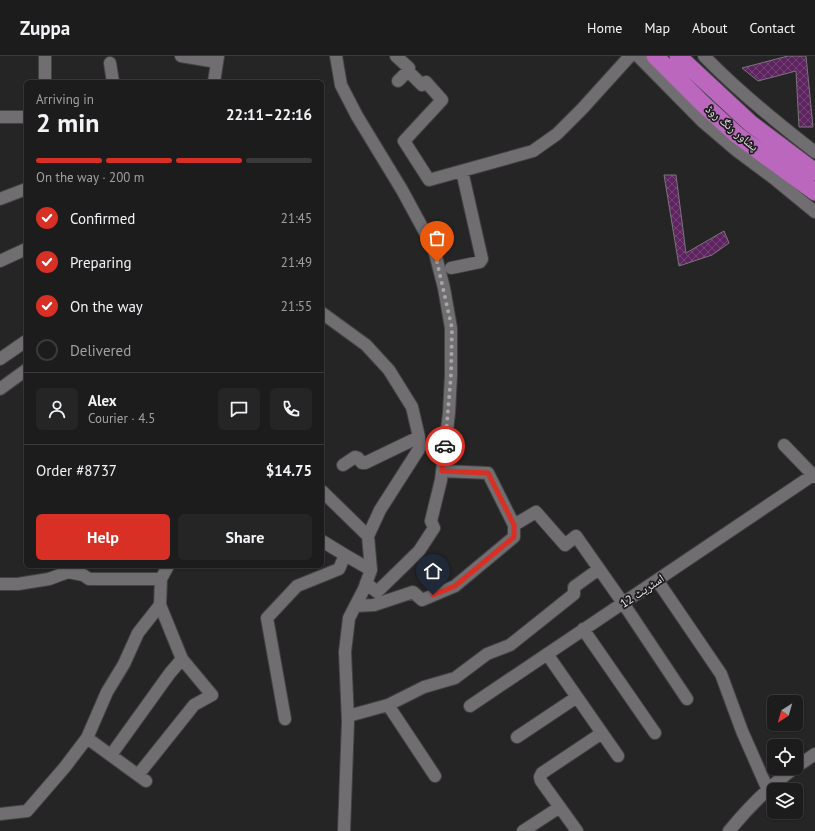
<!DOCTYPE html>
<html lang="en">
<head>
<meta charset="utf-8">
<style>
  :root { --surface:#1c1c1c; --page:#252525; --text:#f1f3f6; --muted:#a0a1a3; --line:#3a3a3b; --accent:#d93025 }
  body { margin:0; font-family:"PT Sans","Noto Naskh Arabic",sans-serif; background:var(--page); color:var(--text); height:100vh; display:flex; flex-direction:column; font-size:15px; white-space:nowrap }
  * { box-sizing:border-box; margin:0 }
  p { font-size:13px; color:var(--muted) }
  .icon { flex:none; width:22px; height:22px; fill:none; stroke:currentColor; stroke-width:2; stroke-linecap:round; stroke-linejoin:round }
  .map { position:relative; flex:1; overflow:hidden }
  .sheet { position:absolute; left:24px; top:24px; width:300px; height:488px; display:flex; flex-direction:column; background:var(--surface); border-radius:6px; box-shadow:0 1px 3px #0004,0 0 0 1px var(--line) }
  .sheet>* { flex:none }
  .needle { width:26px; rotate:217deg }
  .tools { position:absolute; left:767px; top:639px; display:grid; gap:8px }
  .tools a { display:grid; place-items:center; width:36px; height:36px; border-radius:6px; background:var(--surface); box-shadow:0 1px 3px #0004,0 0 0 1px var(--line); font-size:20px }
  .pin { position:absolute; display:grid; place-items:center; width:34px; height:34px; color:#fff; margin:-41px -17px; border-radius:50% 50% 50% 0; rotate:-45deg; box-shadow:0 0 4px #0007 }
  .pin .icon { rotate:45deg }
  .courier { position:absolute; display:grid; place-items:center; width:40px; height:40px; margin:-20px; border:3px solid #d93025; border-radius:50%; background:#fff; color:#222; box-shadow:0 1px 5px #0007 }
  .headline em { font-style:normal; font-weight:700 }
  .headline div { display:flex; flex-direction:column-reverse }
  .headline { display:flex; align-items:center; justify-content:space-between; height:68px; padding:0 12px }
  h1 { font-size:26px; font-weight:700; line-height:30px }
  .bar { display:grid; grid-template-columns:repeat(4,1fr); gap:6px 4px; align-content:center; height:48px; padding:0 12px }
  .bar i { height:5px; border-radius:3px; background:var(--line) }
  .bar .on { background:var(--accent) }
  .bar p { grid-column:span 4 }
  .line { display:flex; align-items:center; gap:10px; padding:0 12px; border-top:1px solid var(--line) }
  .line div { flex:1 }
  .round { display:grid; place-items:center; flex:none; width:42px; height:42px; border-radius:6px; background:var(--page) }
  ol { padding:0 12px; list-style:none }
  li { display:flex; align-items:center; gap:12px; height:44px }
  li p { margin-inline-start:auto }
  li .icon { padding:4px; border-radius:50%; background:var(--accent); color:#fff; stroke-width:4 }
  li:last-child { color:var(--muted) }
  li i { width:22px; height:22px; border:2px solid var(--line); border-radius:50% }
  .primary-button { display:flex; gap:8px; margin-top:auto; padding:8px 12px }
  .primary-button a { flex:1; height:46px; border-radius:6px; background:var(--accent); color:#fff; font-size:16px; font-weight:700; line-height:46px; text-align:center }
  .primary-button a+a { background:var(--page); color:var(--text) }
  header { display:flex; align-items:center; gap:24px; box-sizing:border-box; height:56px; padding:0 20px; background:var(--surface); border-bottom:1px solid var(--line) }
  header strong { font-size:19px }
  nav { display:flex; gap:22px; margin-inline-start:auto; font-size:14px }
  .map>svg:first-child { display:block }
  .building { fill:url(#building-cross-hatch); stroke:#797779 }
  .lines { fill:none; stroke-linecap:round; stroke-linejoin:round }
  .minor-casing { stroke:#444344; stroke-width:14 }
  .highway-casing { stroke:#444344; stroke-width:19 }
  .minor { stroke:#716e71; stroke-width:12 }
  .highway { stroke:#ba67bd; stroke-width:17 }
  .done { stroke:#a7a6a7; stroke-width:4; stroke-dasharray:0 7.2 }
  .route { stroke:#d93025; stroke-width:5 }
  .labels { text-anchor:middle; stroke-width:3.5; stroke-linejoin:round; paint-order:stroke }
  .street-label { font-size:12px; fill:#ecebec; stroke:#1d1b1d }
</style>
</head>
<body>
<header>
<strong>Zuppa</strong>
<nav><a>Home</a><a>Map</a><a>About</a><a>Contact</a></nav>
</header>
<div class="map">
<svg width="815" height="775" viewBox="0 0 815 775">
  <defs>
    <pattern id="building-cross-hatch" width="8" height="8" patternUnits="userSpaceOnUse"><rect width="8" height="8" fill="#5d2460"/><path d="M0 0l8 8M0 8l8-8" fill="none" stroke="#744477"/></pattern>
  </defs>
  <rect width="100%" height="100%" fill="#262526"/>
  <!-- building -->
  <path class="building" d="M 788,0 L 806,0 L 813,71 L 799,71 L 796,15 L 758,25 L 742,12 Z
    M 664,119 L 676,119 L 686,197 L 724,175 L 729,187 L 712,199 L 679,210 Z"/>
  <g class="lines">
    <!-- minor casing -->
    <g class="minor-casing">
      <path id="minor" d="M 181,0 L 217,6
        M 336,0 L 341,29 L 357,60 L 402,134 L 434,193 L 444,232 L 451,272 L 451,319 L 449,357 L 441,424 L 431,465 L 434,472 L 419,495 L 377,536 L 366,527
        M 396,0 L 409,12 L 408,15
        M 638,0 L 703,66 L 737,95 L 776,124 L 815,156
        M 704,0 C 738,35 776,66 815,96
        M 110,7 L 113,26
        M 398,25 L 408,15 L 422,29 L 426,26 L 442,44 L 404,85 L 429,124 L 533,95 L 557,78 L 582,53 L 630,0
        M 45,26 L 45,0
        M 214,26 L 218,0
        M 0,61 L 26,61
        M 0,143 L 26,133
        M 0,205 L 26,193
        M 451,212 L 480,206 L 482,203 L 462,115
        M 322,257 L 366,289 L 389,314 L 412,351 L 419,381 L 419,393 L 380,454 L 368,480 L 371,514 L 364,533 L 349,562 L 345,596 L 348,665 L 344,775
        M 0,303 L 26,285
        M 0,333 L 26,314
        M 784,389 L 815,421
        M 343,409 L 355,401 L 358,402 L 362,407 L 365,407 L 419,381
        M 442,415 L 488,417 L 514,469 L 536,456 L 565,489 L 576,480 L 623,547 L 687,643
        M 322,435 L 368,480
        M 322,485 L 345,499
        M 657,524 L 721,618 L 742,675 L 768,734
        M 0,528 L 18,528 L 49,523 L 68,516 L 83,519 L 89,523 L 161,523
        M 355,550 L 374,549 L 413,536 L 422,544 L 455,530 L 514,481 L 514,469
        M 583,573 L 655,677
        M 547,598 L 618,700
        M 388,649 L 435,720
        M 470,650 L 813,419
        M 348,660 L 388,649 L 424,631 L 455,622 L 487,598 L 510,589 L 574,538 L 574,531 L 599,513
        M 285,663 L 267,562 L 297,530 L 339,513 L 345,499 L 371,514
        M 517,681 L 577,641
        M 87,682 L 146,725
        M 111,699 L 170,617 L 182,603 L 160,549
        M 796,711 L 815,698
        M 138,719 L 194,649 L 212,639 L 182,603
        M 0,758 L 27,755 L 65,711 L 87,682 L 107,636 L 124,608 L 138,577 L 160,549 L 161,523 L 168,510
        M 523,775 L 560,751
        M 577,775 L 541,725 L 540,721 L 542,717 L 602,677
        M 729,775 C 748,752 770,729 795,712"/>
    </g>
    <!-- highway casing -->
    <g class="highway-casing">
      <path id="highway" d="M 655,0 L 702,47 L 737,79 L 815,136
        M 678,0 L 750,67 L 815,116"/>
    </g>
    <!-- minor -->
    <use href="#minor" class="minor"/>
    <!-- highway -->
    <use href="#highway" class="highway"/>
  </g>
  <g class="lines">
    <!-- done -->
    <path class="done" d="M 437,206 L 452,272 L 451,319 L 445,390"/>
    <!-- route -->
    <path class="route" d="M 433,539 L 455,530 L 514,481 L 514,469 L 488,417 L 442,415 L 445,390"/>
  </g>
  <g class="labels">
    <!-- street labels -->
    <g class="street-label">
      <text transform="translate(732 72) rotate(40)" y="4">پشاور رنگ روڈ</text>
      <text transform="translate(642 535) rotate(-34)" y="4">اسٹریٹ 12</text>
    </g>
  </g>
</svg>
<div class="tools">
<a><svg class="needle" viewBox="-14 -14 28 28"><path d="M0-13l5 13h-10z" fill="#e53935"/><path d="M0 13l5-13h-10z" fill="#a0a1a3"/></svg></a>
<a><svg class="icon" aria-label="locate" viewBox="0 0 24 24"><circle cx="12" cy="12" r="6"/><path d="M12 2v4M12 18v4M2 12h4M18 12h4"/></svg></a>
<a><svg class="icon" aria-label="layers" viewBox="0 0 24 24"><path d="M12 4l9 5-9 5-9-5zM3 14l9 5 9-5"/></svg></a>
</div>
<div class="pin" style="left:437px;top:206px;background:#ea580c"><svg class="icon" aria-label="bag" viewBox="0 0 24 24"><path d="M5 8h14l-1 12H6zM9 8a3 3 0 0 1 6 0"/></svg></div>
<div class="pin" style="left:433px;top:539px;background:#1f2937"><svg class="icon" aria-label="home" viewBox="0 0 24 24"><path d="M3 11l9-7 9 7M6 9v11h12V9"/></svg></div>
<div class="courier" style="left:445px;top:390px"><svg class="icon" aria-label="car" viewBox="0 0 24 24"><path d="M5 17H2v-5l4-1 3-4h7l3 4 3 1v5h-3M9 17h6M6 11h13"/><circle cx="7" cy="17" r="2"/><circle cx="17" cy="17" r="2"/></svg></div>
<section class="sheet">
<div class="headline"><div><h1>2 min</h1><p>Arriving in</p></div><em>22:11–22:16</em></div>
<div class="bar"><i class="on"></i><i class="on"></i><i class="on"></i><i></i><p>On the way · 200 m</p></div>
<ol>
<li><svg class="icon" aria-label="check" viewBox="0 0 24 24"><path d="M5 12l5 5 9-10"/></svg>Confirmed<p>21:45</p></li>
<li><svg class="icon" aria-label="check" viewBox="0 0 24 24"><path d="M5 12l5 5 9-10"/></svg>Preparing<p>21:49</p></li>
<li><svg class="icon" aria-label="check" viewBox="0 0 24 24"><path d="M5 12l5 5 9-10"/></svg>On the way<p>21:55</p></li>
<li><i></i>Delivered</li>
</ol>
<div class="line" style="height:72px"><a class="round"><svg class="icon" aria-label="person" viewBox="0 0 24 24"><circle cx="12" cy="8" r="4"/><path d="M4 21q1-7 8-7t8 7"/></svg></a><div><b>Alex</b><p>Courier · 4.5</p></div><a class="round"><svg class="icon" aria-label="chat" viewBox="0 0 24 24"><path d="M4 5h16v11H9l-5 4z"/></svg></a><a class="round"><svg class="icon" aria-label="phone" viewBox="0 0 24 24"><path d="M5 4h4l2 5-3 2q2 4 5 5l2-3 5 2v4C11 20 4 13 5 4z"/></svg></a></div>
<div class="line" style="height:52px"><div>Order #8737</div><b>$14.75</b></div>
<div class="primary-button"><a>Help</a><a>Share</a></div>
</section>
</div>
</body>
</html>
